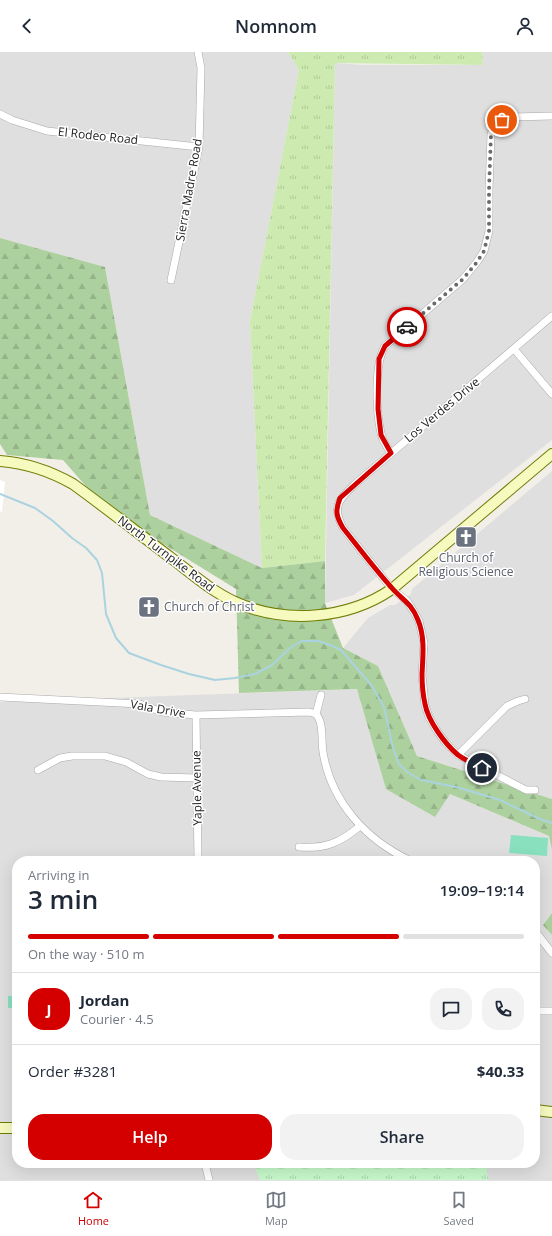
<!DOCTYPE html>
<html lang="en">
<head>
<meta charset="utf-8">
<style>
  :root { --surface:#fff; --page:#f2f2f3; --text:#1f2937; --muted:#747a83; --line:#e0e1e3; --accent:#d40000 }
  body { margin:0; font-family:"Open Sans",sans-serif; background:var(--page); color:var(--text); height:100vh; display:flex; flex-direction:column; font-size:15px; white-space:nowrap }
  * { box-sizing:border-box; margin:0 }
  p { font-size:13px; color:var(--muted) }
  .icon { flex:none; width:22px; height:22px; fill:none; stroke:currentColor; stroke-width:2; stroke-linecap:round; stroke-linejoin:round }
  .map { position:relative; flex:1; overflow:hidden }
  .drawer { position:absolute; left:12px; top:804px; width:528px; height:312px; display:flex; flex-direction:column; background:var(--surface); border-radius:16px; box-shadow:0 4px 16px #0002 }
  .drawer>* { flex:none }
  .pin { position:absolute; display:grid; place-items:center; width:34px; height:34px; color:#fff; margin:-17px; border:2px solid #fff; border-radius:50%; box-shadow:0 1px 4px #0007 }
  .courier { position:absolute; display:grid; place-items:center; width:40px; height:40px; margin:-20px; border:3px solid #d40000; border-radius:50%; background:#fff; color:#222; box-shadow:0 1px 5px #0007 }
  .headline em { font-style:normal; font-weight:600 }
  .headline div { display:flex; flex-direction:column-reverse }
  .headline { display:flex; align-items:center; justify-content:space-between; height:68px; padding:0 16px }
  h1 { font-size:26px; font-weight:600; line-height:30px }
  .bar { display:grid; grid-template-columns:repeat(4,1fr); gap:6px 4px; align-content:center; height:48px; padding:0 16px }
  .bar i { height:5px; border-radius:3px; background:var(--line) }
  .bar .on { background:var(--accent) }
  .bar p { grid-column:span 4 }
  .line { display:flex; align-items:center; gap:10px; padding:0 16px; border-top:1px solid var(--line) }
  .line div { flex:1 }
  .round { display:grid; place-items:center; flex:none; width:42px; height:42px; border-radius:16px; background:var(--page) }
  .button { display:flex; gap:8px; margin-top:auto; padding:8px 16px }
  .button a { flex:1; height:46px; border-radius:16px; background:var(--accent); color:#fff; font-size:16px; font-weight:600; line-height:46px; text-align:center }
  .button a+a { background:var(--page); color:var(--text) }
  header { display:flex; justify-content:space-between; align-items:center; height:52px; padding:0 16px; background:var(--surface); font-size:18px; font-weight:600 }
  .dock { display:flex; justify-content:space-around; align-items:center; height:56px; border-top:1px solid var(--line); background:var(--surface); font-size:11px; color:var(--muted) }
  .dock a { display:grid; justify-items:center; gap:2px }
  .dock .on { color:var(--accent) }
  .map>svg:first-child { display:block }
  .residential { fill:#e0dfdf; fill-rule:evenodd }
  .grass { fill:url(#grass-tufts) }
  .forest { fill:url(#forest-firs) }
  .park { fill:url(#park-tufts) }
  .pitch { fill:#88e0be }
  .pier { fill:#fff }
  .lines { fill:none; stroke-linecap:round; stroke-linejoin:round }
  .stream { stroke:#aad3df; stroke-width:2 }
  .street-casing { stroke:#a9a9a9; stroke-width:8 }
  .secondary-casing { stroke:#707d05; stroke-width:12 }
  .street { stroke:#fff; stroke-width:7 }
  .secondary { stroke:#f7fabf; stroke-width:10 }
  .done { stroke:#6b6a68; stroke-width:4; stroke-dasharray:0 7.2 }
  .route { stroke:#d40000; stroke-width:5 }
  .labels { text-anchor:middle; stroke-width:3; stroke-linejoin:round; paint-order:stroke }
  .street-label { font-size:12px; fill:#222; stroke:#fff }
  .worship-label { font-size:12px; fill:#5b616d; stroke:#fff }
</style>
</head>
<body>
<header><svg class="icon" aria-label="back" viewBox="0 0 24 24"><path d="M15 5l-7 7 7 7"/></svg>Nomnom<svg class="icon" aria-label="person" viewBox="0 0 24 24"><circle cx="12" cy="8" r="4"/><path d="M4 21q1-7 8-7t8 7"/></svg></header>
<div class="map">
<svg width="552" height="1128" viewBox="0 0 552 1128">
  <defs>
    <pattern id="grass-tufts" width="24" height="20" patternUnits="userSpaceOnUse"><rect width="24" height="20" fill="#cdebb0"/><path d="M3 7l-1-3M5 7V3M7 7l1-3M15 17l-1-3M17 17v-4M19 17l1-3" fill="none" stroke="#b0c997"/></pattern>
    <pattern id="forest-firs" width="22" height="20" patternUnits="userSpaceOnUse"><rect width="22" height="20" fill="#add19e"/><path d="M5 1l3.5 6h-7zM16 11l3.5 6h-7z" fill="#95b388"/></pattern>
    <pattern id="park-tufts" width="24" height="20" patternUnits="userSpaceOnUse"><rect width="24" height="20" fill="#c8facc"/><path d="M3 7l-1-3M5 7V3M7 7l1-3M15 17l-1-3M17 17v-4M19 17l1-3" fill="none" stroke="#acd6af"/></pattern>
  </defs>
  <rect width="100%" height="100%" fill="#f2efe9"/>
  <!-- residential -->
  <path class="residential" d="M 0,0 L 288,0 L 299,18 L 250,269 L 262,516 L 150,463 L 105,215 L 0,186 Z
    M 482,0 L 552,0 L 552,388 L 354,543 L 325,551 L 335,11 L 363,13 L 483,13 Z
    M 552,419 L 552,747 L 417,704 L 378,614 L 343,596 L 368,566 L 390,553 L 395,553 L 411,542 L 412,537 Z
    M 358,637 L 386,737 L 450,742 L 549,784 L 552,798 L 552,861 L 543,873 L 552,883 L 552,1128 L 0,1128 L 0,650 ZM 17,809 L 535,809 L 535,1111 L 17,1111 Z"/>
  <!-- grass -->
  <path class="grass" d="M 288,0 L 482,0 L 483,13 L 335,11 L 325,509 L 262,516 L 250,269 L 299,18 Z"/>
  <!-- forest -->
  <path class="forest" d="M 0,186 L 105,215 L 150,463 L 262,516 L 325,509 L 325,551 L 343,596 L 378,614 L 417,704 L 552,747 L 552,798 L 549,784 L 450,742 L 435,765 L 386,737 L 357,637 L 239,641 L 236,537 L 105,456 L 63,408 L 7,403 L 0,392 Z
    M 552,861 L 552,883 L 543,873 Z"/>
  <!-- park -->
  <path class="park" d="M 253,1111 L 486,1111 L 488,1128 L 260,1128 Z"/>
  <!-- pitch -->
  <path class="pitch" d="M 511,783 L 548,786 L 547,804 L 509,801 Z
    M 8,944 L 17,944 L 17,956 L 8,956 Z"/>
  <!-- pier -->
  <path class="pier" d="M 0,428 L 5,430 L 2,460 L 0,459 Z"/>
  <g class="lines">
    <!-- stream -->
    <path class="stream" d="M 0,442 L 35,456 L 53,469 L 72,486 L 86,496 L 97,508 L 102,521 L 106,562 L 116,586 L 129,601 L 161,613 L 189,622 L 215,628 L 235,626 L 255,622 L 272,613 L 290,596 L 302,589 L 318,589 L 330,593 L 341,598 L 372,634 L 384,655 L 393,696 L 399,712 L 407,720 L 421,728 L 456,735 L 500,748 L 540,767 L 552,771"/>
    <!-- street casing -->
    <g class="street-casing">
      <path id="street" d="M 0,62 L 12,68 L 47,79 L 199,95
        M 171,228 L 199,95 L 201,16 L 198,0
        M 514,297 L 552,342
        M 391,401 C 387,395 382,388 381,381 C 376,360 374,312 385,294 L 463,227 L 477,210 L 484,199 L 489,179 L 489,138 L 491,82 L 496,72 L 502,68 L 513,65 L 552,64
        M 0,645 L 140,652 L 162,660 L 196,663 L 309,660 L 316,662
        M 316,662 C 324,671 321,688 323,700 C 331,750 366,788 411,809
        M 316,662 L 321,643
        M 196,663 L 198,809
        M 458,703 L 507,654 L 518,649 L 525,647
        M 38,718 L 60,706 L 72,704 L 105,704 L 126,710 L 148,722 L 161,725 L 196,726
        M 535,738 L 526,738 L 458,703 L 446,691 L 437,679 L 429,665 L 425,653 L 422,623 L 424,591 L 419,569 L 414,560 L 407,549 L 392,537 L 343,476 C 332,455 338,448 354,433 L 552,264
        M 299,795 C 325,797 340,791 360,774
        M 535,879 L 552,901
        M 535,959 L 552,959
        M 205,1111 L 209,1128"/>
    </g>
    <!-- secondary casing -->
    <g class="secondary-casing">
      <path id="secondary" d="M 0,409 C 27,411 50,419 73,432 C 106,456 138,481 170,505 C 191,521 211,539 235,550 C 284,572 347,568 392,537 L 552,402
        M 535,1058 L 552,1060
        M 0,1076 L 17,1076"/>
    </g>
    <!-- street -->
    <use href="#street" class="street"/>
    <!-- secondary -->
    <use href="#secondary" class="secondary"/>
  </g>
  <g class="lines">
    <!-- done -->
    <path class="done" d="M 407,275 L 463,227 L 477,210 L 484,199 L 489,179 L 489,138 L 491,82 L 496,72 L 502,68"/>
    <!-- route -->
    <path class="route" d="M 407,275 L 385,294 L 379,307 L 378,357 L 381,383 L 391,401 L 340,446 C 335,459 336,464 343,476 C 359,496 374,516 391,535 C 402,548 411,550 418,568 C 425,585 423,603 422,622 C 422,631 423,643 425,652 C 428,669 445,692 458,703 C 465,708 474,712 482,716"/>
  </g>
  <!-- icons -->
  <defs>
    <g id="church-square" transform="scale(1.15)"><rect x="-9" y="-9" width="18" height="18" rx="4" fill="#6b7280" stroke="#fff"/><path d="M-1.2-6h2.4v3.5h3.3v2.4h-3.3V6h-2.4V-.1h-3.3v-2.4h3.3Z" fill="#fff"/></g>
  </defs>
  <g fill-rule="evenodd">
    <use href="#church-square" x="466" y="485"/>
    <use href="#church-square" x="149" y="555"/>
  </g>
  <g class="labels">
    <!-- street labels -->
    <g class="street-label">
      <text transform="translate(98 84) rotate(6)" y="4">El Rodeo Road</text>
      <text transform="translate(189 138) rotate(-80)" y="4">Sierra Madre Road</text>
      <text transform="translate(442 358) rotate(-40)" y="4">Los Verdes Drive</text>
      <text transform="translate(166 502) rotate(37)" y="4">North Turnpike Road</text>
      <text transform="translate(158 657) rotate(10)" y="4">Vala Drive</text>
      <text transform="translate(197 736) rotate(-91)" y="4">Yaple Avenue</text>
    </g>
    <!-- worship labels -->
    <g class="worship-label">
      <text x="466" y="510">Church of<tspan x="466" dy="14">Religious Science</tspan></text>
      <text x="164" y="559" text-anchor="start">Church of Christ</text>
    </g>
  </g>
</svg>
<div class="pin" style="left:502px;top:68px;background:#ea580c"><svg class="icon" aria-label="bag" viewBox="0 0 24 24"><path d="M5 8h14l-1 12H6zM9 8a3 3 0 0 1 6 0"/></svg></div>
<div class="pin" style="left:482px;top:716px;background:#1f2937"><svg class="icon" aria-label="home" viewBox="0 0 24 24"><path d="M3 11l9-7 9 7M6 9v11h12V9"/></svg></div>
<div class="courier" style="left:407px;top:275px"><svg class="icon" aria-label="car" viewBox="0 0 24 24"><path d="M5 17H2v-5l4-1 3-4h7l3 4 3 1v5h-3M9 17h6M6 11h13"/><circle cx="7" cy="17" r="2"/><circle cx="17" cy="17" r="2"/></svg></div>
<section class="drawer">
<div class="headline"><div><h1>3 min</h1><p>Arriving in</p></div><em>19:09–19:14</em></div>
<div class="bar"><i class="on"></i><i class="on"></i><i class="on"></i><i></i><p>On the way · 510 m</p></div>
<div class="line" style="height:72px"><b class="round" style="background:var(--accent);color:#fff">J</b><div><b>Jordan</b><p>Courier · 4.5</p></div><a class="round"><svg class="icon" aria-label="chat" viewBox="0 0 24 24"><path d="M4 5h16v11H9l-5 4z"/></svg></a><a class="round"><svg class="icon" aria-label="phone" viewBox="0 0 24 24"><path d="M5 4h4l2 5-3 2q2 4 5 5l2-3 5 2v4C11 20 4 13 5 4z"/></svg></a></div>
<div class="line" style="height:52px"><div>Order #3281</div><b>$40.33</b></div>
<div class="button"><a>Help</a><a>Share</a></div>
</section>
</div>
<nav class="dock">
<a class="on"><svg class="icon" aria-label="home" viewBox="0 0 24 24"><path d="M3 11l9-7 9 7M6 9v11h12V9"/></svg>Home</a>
<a><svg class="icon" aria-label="map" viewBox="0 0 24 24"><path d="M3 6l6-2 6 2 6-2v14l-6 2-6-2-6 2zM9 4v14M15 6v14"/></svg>Map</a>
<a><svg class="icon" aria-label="saved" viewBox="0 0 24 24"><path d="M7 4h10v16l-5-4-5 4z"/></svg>Saved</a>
</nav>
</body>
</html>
